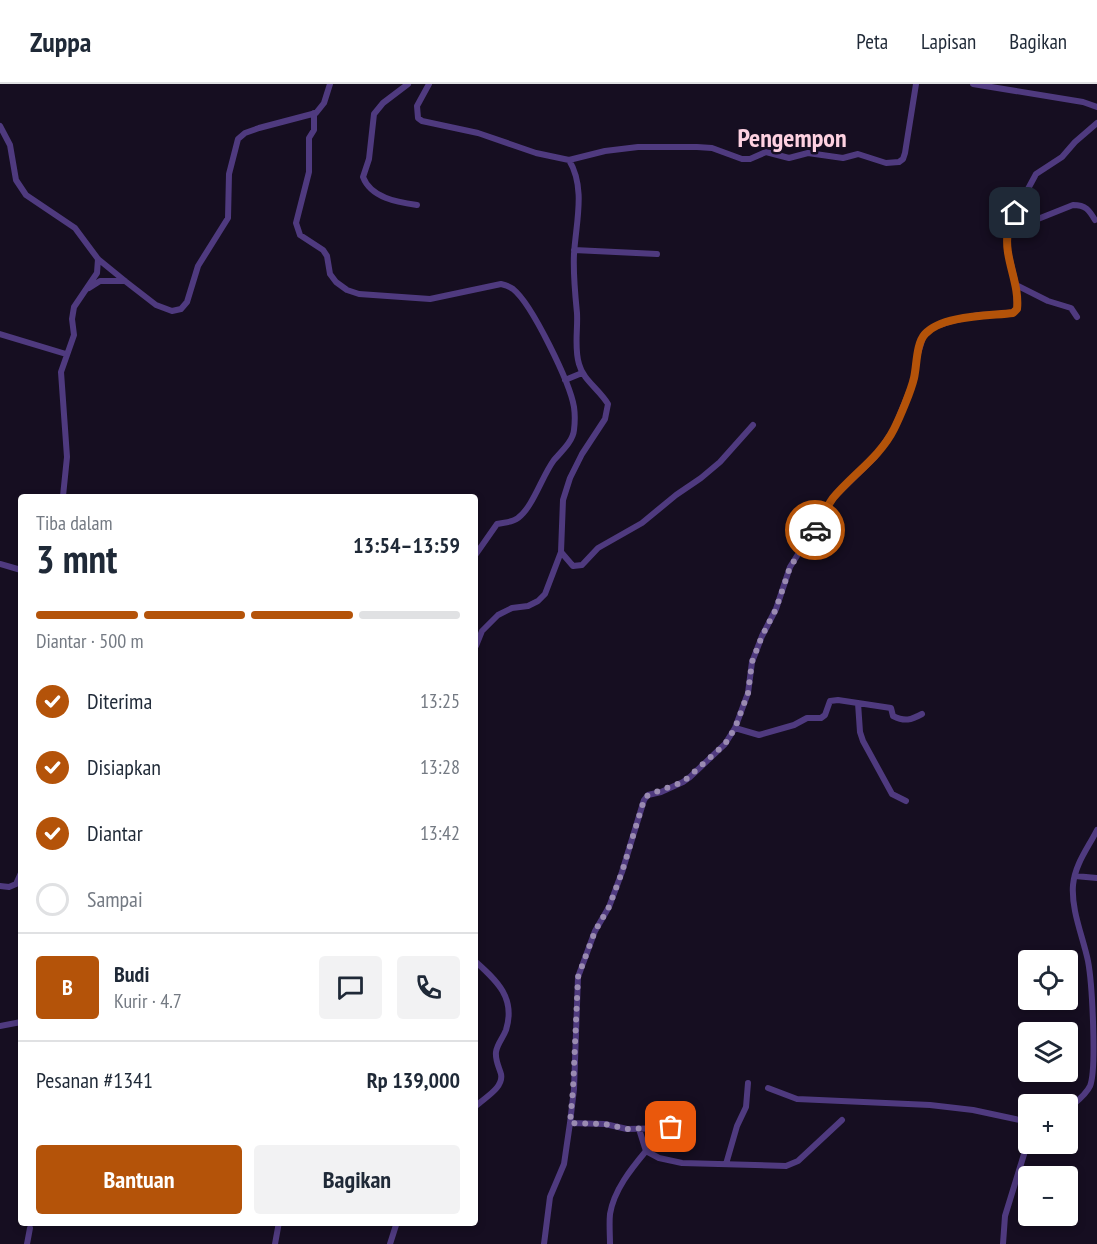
<!DOCTYPE html>
<html lang="id">
<head>
<meta charset="utf-8">
<style>
  :root { --surface:#fff; --page:#f2f2f3; --text:#1f2937; --muted:#747a83; --line:#e0e1e3; --accent:#b45309 }
  body { margin:0; font-family:"PT Sans Narrow",sans-serif; background:var(--page); color:var(--text); height:100vh; display:flex; flex-direction:column; font-size:22px; white-space:nowrap }
  * { box-sizing:border-box; margin:0 }
  p { font-size:20px; color:var(--muted) }
  .icon { flex:none; width:33px; height:33px; fill:none; stroke:currentColor; stroke-width:2; stroke-linecap:round; stroke-linejoin:round }
  .map { position:relative; flex:1; overflow:hidden }
  .sheet { position:absolute; left:18px; top:410px; width:460px; height:732px; display:flex; flex-direction:column; background:var(--surface); border-radius:6px; box-shadow:0 3px 9px #0003 }
  .sheet>* { flex:none }
  .tools { position:absolute; left:1018px; top:866px; display:grid; gap:12px }
  .tools a { display:grid; place-items:center; width:60px; height:60px; border-radius:6px; background:var(--surface); box-shadow:0 3px 9px #0003; font-size:30px }
  .pin { position:absolute; display:grid; place-items:center; width:51px; height:51px; color:#fff; margin:-26px; border-radius:12px; box-shadow:0 3px 9px #0006 }
  .courier { position:absolute; display:grid; place-items:center; width:60px; height:60px; margin:-30px; border:4px solid #b45309; border-radius:50%; background:#fff; color:#222; box-shadow:0 2px 8px #0007 }
  .summary em { font-style:normal; font-weight:800 }
  .summary div { display:flex; flex-direction:column-reverse }
  .summary { display:flex; align-items:center; justify-content:space-between; height:102px; padding:0 18px }
  h1 { font-size:39px; font-weight:800; line-height:45px }
  .bar { display:grid; grid-template-columns:repeat(4,1fr); gap:9px 6px; align-content:center; height:72px; padding:0 18px }
  .bar i { height:8px; border-radius:4px; background:var(--line) }
  .bar .on { background:var(--accent) }
  .bar p { grid-column:span 4 }
  .line { display:flex; align-items:center; gap:15px; padding:0 18px; border-top:2px solid var(--line) }
  .line div { flex:1 }
  .round { display:grid; place-items:center; flex:none; width:63px; height:63px; border-radius:6px; background:var(--page) }
  ol { padding:0 18px; list-style:none }
  li { display:flex; align-items:center; gap:18px; height:66px }
  li p { margin-inline-start:auto }
  li .icon { padding:6px; border-radius:50%; background:var(--accent); color:#fff; stroke-width:4 }
  li:last-child { color:var(--muted) }
  li i { width:33px; height:33px; border:3px solid var(--line); border-radius:50% }
  .button { display:flex; gap:12px; margin-top:auto; padding:12px 18px }
  .button a { flex:1; height:69px; border-radius:6px; background:var(--accent); color:#fff; font-size:24px; font-weight:800; line-height:69px; text-align:center }
  .button a+a { background:var(--page); color:var(--text) }
  header { display:flex; align-items:center; gap:36px; box-sizing:border-box; height:84px; padding:0 30px; background:var(--surface); border-bottom:2px solid var(--line) }
  header strong { font-size:28px }
  nav { display:flex; gap:33px; margin-inline-start:auto; font-size:21px }
  .map>svg:first-child { display:block }
  .lines { fill:none; stroke-linecap:round; stroke-linejoin:round }
  .street { stroke:#4f3a7f; stroke-width:6 }
  .done { stroke:#9a8bb1; stroke-width:6; stroke-dasharray:0 10.8 }
  .route { stroke:#b45309; stroke-width:8 }
  .labels { text-anchor:middle; stroke-width:5; stroke-linejoin:round; paint-order:stroke }
  .quarter-label { font-size:26px; font-weight:bold; fill:#fed1e1; stroke:#160e21 }
</style>
</head>
<body>
<header>
<strong>Zuppa</strong>
<nav><a>Peta</a><a>Lapisan</a><a>Bagikan</a></nav>
</header>
<div class="map">
<svg width="1097" height="1160" viewBox="0 0 1097 1160">
  <rect width="100%" height="100%" fill="#160e21"/>
  <g class="lines">
    <!-- street -->
    <path class="street" d="M 408,0 L 383,19 L 374,30 L 369,75 L 363,93 C 371,114 397,118 417,121
      M 429,0 L 417,22 L 418,34 L 422,37 L 478,49 L 536,69 L 569,76 C 586,104 576,138 574,170 C 573,190 575,209 577,229 C 578,246 574,264 579,280 C 583,296 599,305 608,320 L 605,335 L 582,370 L 570,394 L 563,416 L 561,468 L 545,510 L 538,517 L 528,522 L 512,524 L 498,531 L 482,547 L 476,562
      M 973,0 L 1083,18 L 1097,23
      M 314,29 L 314,46 L 309,54 L 309,88 L 296,139 L 300,151 L 323,166 L 327,172 L 330,190 L 336,198 L 347,206 L 359,210 L 430,215 L 501,200 C 506,201 509,202 513,205 C 532,220 570,299 574,323 C 575,330 575,338 574,346 C 573,357 562,367 554,376 C 542,392 533,423 518,434 C 512,439 504,438 497,440 L 476,470
      M 0,42 L 10,61 L 16,96 L 26,111 L 75,144 L 98,175 L 125,197 L 156,221 L 172,227 L 181,225 L 187,218 L 198,182 L 228,134 L 229,90 L 238,55 L 245,49 L 259,44 L 316,29 L 324,19 L 330,0
      M 569,76 L 605,67 L 638,63 L 697,63 L 712,64 L 742,75 L 750,75 L 766,68 L 789,74 L 808,69 L 843,74 L 858,70 L 886,79 L 899,78 L 903,75 L 905,69 L 916,0
      M 1008,147 L 1073,121 C 1086,121 1089,126 1095,136
      M 574,166 L 657,170
      M 1016,201 L 1048,217 L 1071,224 L 1077,233
      M 89,204 L 100,197 L 125,197
      M 0,250 L 66,270
      M 565,296 L 582,289
      M 63,412 L 67,373 L 61,288 L 74,251 L 72,235 L 74,223 L 97,189 L 98,175
      M 561,468 L 573,482 L 582,481 L 598,464 L 642,439 L 676,411 L 701,394 L 720,378 L 753,341
      M 0,480 L 21,486
      M 858,619 L 860,648 L 863,657 L 892,710 L 906,717
      M 735,644 L 759,651 L 794,641 L 807,634 L 821,634 L 825,631 L 830,617 L 838,616 L 891,624 L 893,632 C 905,638 911,636 922,630
      M 1075,792 L 1097,794
      M 0,802 L 9,803 L 16,800 L 21,789
      M 476,878 C 497,897 516,914 506,946 C 503,954 497,960 496,968 C 495,976 499,983 501,990 C 504,1004 484,1014 476,1022
      M 0,942 L 21,938
      M 768,1004 L 797,1015 L 930,1021 L 973,1026 L 1029,1038
      M 1068,1025 C 1076,1018 1086,1011 1090,1002 C 1097,985 1092,898 1088,877 C 1083,853 1071,826 1073,801 C 1075,780 1088,764 1097,746
      M 570,1039 L 605,1040 L 627,1045 L 667,1044 L 688,1030
      M 639,1045 L 646,1067 L 659,1074 L 682,1079 L 786,1082 L 798,1077 L 842,1036
      M 726,1080 L 737,1042 L 746,1023 L 748,999
      M 27,1160 L 30,1144
      M 275,1160 L 279,1138
      M 390,1160 L 397,1138
      M 544,1160 L 550,1113 L 564,1080 L 570,1039 L 574,1005 L 578,893 L 595,847 L 609,823 L 622,788 L 644,716 L 648,711 L 661,708 L 683,698 L 690,693 L 725,660 L 735,644 L 748,609 L 752,578 L 762,552 L 776,525 L 790,483 L 834,413 L 875,373 L 894,345 L 914,296 L 917,273 L 924,250 L 934,243 L 952,237 L 978,231 L 1010,230 L 1017,225 L 1016,201 L 1008,167 L 1008,147 L 1015,129 L 1036,90 L 1062,73 L 1075,58 L 1097,39
      M 610,1160 C 610,1151 609,1140 610,1130 C 614,1106 631,1085 646,1067
      M 1003,1160 L 1005,1132 L 1029,1054"/>
  </g>
  <g class="lines">
    <!-- done -->
    <path class="done" d="M 671,1043 L 627,1045 L 605,1040 L 570,1039 L 573,1005 L 578,893 L 595,847 L 609,823 L 622,788 L 644,716 L 648,711 L 683,698 L 725,660 L 735,644 L 748,609 L 752,578 L 762,552 L 776,525 L 790,483 L 815,446"/>
    <!-- route -->
    <path class="route" d="M 815,446 C 821,434 826,424 833,414 C 853,390 880,373 894,345 C 900,333 911,307 914,294 C 917,281 916,260 925,250 C 942,231 990,232 1013,229 L 1017,225 C 1020,199 1003,173 1008,147 C 1010,141 1013,135 1015,129"/>
  </g>
  <g class="labels">
    <!-- quarter labels -->
    <g class="quarter-label">
      <text x="792" y="63">Pengempon</text>
    </g>
  </g>
</svg>
<div class="tools">
<a><svg class="icon" aria-label="locate" viewBox="0 0 24 24"><circle cx="12" cy="12" r="6"/><path d="M12 2v4M12 18v4M2 12h4M18 12h4"/></svg></a>
<a><svg class="icon" aria-label="layers" viewBox="0 0 24 24"><path d="M12 4l9 5-9 5-9-5zM3 14l9 5 9-5"/></svg></a>
<a>+</a>
<a>−</a>
</div>
<div class="pin" style="left:671px;top:1043px;background:#ea580c"><svg class="icon" aria-label="bag" viewBox="0 0 24 24"><path d="M5 8h14l-1 12H6zM9 8a3 3 0 0 1 6 0"/></svg></div>
<div class="pin" style="left:1015px;top:129px;background:#1f2937"><svg class="icon" aria-label="home" viewBox="0 0 24 24"><path d="M3 11l9-7 9 7M6 9v11h12V9"/></svg></div>
<div class="courier" style="left:815px;top:446px"><svg class="icon" aria-label="car" viewBox="0 0 24 24"><path d="M5 17H2v-5l4-1 3-4h7l3 4 3 1v5h-3M9 17h6M6 11h13"/><circle cx="7" cy="17" r="2"/><circle cx="17" cy="17" r="2"/></svg></div>
<section class="sheet">
<div class="summary"><div><h1>3 mnt</h1><p>Tiba dalam</p></div><em>13:54–13:59</em></div>
<div class="bar"><i class="on"></i><i class="on"></i><i class="on"></i><i></i><p>Diantar · 500 m</p></div>
<ol>
<li><svg class="icon" aria-label="check" viewBox="0 0 24 24"><path d="M5 12l5 5 9-10"/></svg>Diterima<p>13:25</p></li>
<li><svg class="icon" aria-label="check" viewBox="0 0 24 24"><path d="M5 12l5 5 9-10"/></svg>Disiapkan<p>13:28</p></li>
<li><svg class="icon" aria-label="check" viewBox="0 0 24 24"><path d="M5 12l5 5 9-10"/></svg>Diantar<p>13:42</p></li>
<li><i></i>Sampai</li>
</ol>
<div class="line" style="height:108px"><b class="round" style="background:var(--accent);color:#fff">B</b><div><b>Budi</b><p>Kurir · 4.7</p></div><a class="round"><svg class="icon" aria-label="chat" viewBox="0 0 24 24"><path d="M4 5h16v11H9l-5 4z"/></svg></a><a class="round"><svg class="icon" aria-label="phone" viewBox="0 0 24 24"><path d="M5 4h4l2 5-3 2q2 4 5 5l2-3 5 2v4C11 20 4 13 5 4z"/></svg></a></div>
<div class="line" style="height:78px"><div>Pesanan #1341</div><b>Rp 139,000</b></div>
<div class="button"><a>Bantuan</a><a>Bagikan</a></div>
</section>
</div>
</body>
</html>
